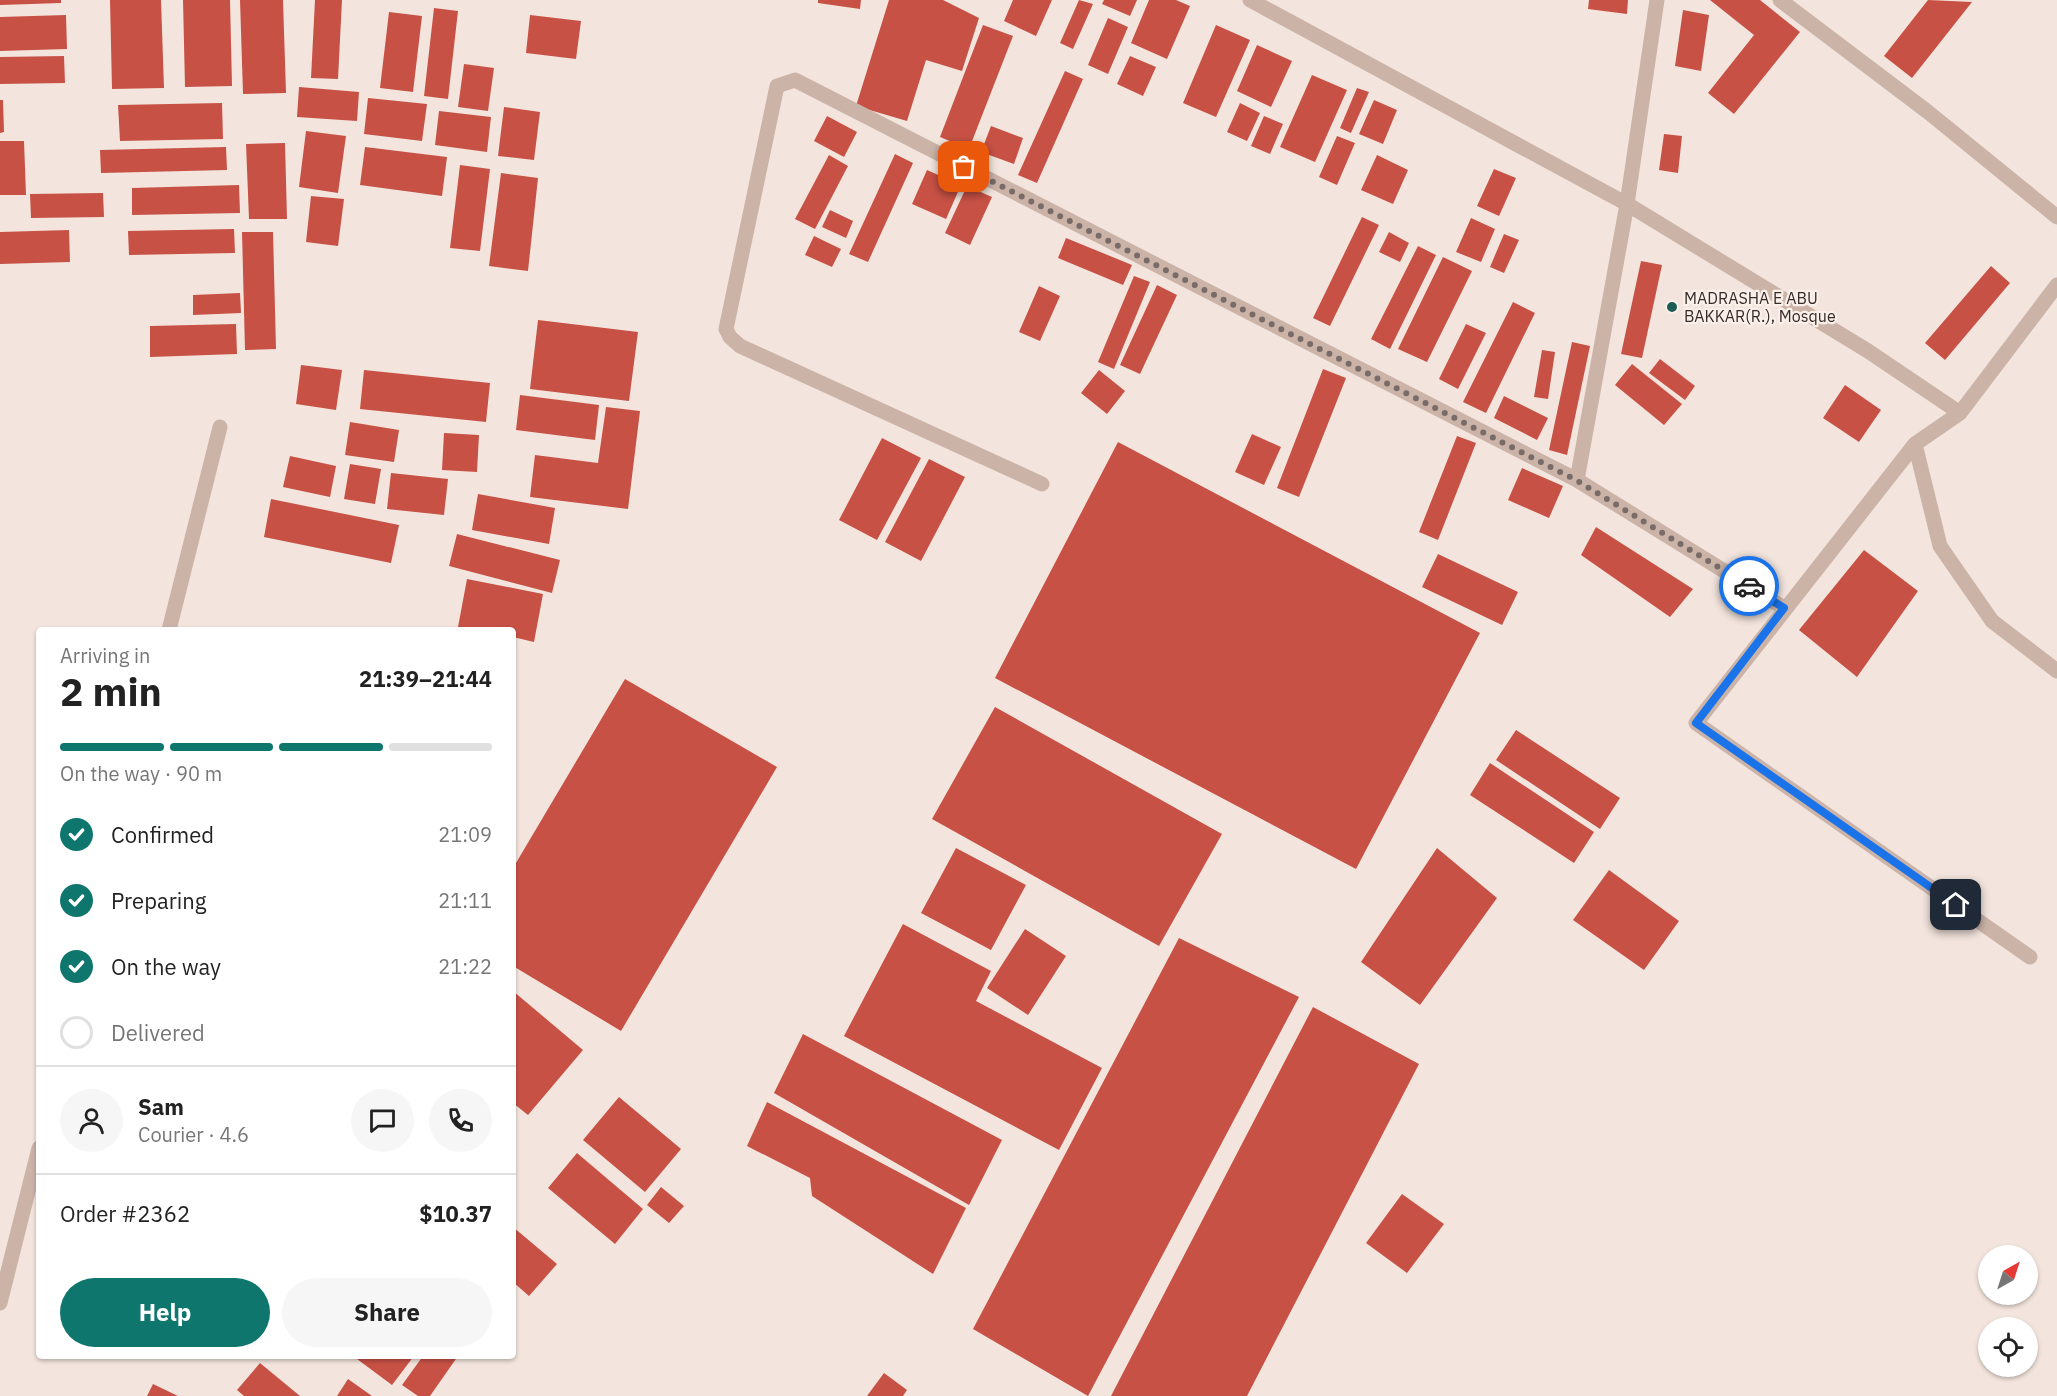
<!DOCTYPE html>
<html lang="en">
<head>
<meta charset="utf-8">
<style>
  :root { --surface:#fff; --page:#f6f6f6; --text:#222; --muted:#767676; --line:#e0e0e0; --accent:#0f766e }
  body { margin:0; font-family:"IBM Plex Sans",sans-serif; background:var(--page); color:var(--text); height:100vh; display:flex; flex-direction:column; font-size:22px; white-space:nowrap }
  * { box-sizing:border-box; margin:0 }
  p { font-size:20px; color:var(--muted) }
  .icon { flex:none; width:33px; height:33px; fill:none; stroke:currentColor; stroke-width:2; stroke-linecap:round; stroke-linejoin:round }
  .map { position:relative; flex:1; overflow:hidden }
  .drawer { position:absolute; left:36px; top:627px; width:480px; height:732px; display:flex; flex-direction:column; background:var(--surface); border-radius:6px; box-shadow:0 2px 4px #0004 }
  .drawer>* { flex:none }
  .needle { width:39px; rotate:39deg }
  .tools { position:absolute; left:1978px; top:1245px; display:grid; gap:12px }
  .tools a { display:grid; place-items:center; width:60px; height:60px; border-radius:50%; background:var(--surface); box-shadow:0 2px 4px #0004; font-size:30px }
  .pin { position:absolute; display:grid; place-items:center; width:51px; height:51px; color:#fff; margin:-26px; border-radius:12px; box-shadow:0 3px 9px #0006 }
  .courier { position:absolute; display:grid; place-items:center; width:60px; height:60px; margin:-30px; border:4px solid #1a73e8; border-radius:50%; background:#fff; color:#222; box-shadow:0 2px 8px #0007 }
  .summary em { font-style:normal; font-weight:700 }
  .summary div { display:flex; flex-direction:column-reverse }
  .summary { display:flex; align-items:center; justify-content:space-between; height:102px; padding:0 24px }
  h1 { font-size:39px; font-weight:700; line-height:45px }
  .bar { display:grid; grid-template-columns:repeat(4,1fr); gap:9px 6px; align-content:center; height:72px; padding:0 24px }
  .bar i { height:8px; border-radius:4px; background:var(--line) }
  .bar .active { background:var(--accent) }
  .bar p { grid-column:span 4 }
  .line { display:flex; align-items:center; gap:15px; padding:0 24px; border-top:2px solid var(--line) }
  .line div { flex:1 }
  .round { display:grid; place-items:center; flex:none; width:63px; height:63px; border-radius:32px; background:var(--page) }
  ol { padding:0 24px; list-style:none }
  li { display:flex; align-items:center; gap:18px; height:66px }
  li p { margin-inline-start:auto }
  li .icon { padding:6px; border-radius:50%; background:var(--accent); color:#fff; stroke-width:4 }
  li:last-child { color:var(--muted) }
  li i { width:33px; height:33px; border:3px solid var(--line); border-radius:50% }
  .action { display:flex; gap:12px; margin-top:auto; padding:12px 24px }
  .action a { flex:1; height:69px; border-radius:36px; background:var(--accent); color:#fff; font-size:24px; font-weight:700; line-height:69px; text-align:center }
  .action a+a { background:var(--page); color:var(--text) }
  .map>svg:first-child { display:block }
  .building { fill:#c85145 }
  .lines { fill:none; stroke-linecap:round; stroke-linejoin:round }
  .street { stroke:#cbb3a8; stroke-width:15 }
  .done { stroke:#796c68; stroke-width:6; stroke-dasharray:0 10.8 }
  .route { stroke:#1a73e8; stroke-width:8 }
  .poi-dot { fill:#1d5b55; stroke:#faf0ea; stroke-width:2 }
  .labels { text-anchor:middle; stroke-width:4.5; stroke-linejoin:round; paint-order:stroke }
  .poi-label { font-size:16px; fill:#382b29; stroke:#faf0ea; text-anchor:start }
</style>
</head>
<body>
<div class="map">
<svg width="2057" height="1396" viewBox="0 0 2057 1396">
  <rect width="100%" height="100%" fill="#f3e5dd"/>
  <!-- building -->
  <path class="building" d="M 0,0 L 61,0 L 61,3 L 0,5 Z
    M 110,0 L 161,0 L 164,88 L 112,89 Z
    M 183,0 L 230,0 L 232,86 L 185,87 Z
    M 240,0 L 283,0 L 286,93 L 243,94 Z
    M 315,0 L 342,0 L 338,79 L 311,78 Z
    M 818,0 L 861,0 L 860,9 L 818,3 Z
    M 889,0 L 943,0 L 979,18 L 962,71 L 926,60 L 907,121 L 856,106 Z
    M 1013,0 L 1052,0 L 1036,36 L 1004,21 Z
    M 1079,0 L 1093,4 L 1073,49 L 1060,43 Z
    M 1104,0 L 1137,0 L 1130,16 L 1102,4 Z
    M 1149,0 L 1176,0 L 1190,6 L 1167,59 L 1131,43 Z
    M 1589,0 L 1628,0 L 1627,14 L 1588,9 Z
    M 1710,0 L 1760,0 L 1800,32 L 1734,114 L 1708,93 L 1754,35 Z
    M 1928,0 L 1972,2 L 1912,78 L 1884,56 Z
    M 434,8 L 458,11 L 448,99 L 424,96 Z
    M 1683,10 L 1709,15 L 1701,71 L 1675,66 Z
    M 389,12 L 422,16 L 413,92 L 380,88 Z
    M 66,15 L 67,49 L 0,51 L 0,17 Z
    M 530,15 L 581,21 L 576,59 L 526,53 Z
    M 1108,18 L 1128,27 L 1108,74 L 1088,65 Z
    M 983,25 L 1013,36 L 969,149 L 940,137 Z
    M 1216,25 L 1250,40 L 1216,117 L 1183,103 Z
    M 1257,45 L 1292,61 L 1271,107 L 1237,91 Z
    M 64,56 L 65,83 L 0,84 L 0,57 Z
    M 1130,56 L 1156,67 L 1143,96 L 1117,84 Z
    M 464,64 L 494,68 L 488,111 L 458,107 Z
    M 1065,71 L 1083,79 L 1037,183 L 1018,175 Z
    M 1312,75 L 1347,90 L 1315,162 L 1280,147 Z
    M 299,87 L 359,92 L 357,121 L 297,117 Z
    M 1357,88 L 1369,92 L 1351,133 L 1340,128 Z
    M 368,98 L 427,104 L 422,141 L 364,134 Z
    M 0,100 L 3,100 L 4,132 L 0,133 Z
    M 1374,100 L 1397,110 L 1383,144 L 1359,134 Z
    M 222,103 L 223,139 L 120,141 L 118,105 Z
    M 1240,103 L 1260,113 L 1247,141 L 1227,132 Z
    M 504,107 L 540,112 L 534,160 L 498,156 Z
    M 439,111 L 491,117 L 487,152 L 435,145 Z
    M 827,116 L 857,132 L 844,157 L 814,141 Z
    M 1264,116 L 1283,124 L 1270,154 L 1251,146 Z
    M 991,126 L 1023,138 L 1014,164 L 981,152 Z
    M 306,131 L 346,136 L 338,193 L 299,187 Z
    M 1664,134 L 1682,136 L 1678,173 L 1659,170 Z
    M 1337,136 L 1355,143 L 1337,185 L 1319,177 Z
    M 0,141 L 24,141 L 26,195 L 0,195 Z
    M 285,143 L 287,219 L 249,219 L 246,144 Z
    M 226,147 L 227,170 L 101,173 L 100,150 Z
    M 365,147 L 447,157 L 442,196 L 360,185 Z
    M 895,154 L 913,163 L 868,262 L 849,254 Z
    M 829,155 L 848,166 L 815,229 L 795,219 Z
    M 1377,155 L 1408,170 L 1393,204 L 1361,190 Z
    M 460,165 L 490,169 L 480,251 L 450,248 Z
    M 1494,169 L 1516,178 L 1499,216 L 1477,206 Z
    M 927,170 L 961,185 L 946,219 L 912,204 Z
    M 501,173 L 538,178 L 528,271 L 489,266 Z
    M 239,185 L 240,213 L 132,215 L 132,188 Z
    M 967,186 L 992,197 L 970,245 L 945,233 Z
    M 103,193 L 104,217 L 31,218 L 30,194 Z
    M 311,196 L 344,199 L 338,246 L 306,242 Z
    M 830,210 L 853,221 L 846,238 L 822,227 Z
    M 1362,217 L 1379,225 L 1330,326 L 1313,318 Z
    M 1471,218 L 1495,229 L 1481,262 L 1456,252 Z
    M 234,229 L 235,253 L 129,255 L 128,231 Z
    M 69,230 L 70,262 L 0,264 L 0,232 Z
    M 242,232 L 273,232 L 276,349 L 245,350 Z
    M 1389,232 L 1409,243 L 1400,262 L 1379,252 Z
    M 1504,234 L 1519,240 L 1504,273 L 1490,267 Z
    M 814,236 L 841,249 L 832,267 L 805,255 Z
    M 1066,238 L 1132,265 L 1123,285 L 1058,258 Z
    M 1418,246 L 1436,255 L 1390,349 L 1371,339 Z
    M 1443,257 L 1472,271 L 1427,362 L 1398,349 Z
    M 1641,261 L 1662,265 L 1642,358 L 1621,354 Z
    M 1991,266 L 2010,283 L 1945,360 L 1925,343 Z
    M 1134,276 L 1150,282 L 1114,369 L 1098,362 Z
    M 1157,285 L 1177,295 L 1140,374 L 1120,365 Z
    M 1039,286 L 1060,296 L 1040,341 L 1019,332 Z
    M 240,293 L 241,313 L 193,315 L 193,295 Z
    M 1513,302 L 1535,313 L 1486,413 L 1463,402 Z
    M 538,320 L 638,332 L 629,401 L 530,389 Z
    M 236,324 L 237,354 L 150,357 L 150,326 Z
    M 1466,324 L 1486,333 L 1458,389 L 1439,379 Z
    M 1572,342 L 1590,346 L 1567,455 L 1549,450 Z
    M 1542,350 L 1555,352 L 1548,399 L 1534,397 Z
    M 1660,359 L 1695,386 L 1685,400 L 1649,373 Z
    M 1632,364 L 1682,404 L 1664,425 L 1615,385 Z
    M 301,365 L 342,370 L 336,410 L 296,404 Z
    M 1323,369 L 1346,378 L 1299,497 L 1277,488 Z
    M 364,370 L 490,383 L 486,422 L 360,409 Z
    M 1099,370 L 1125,391 L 1107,414 L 1081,393 Z
    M 1845,385 L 1881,410 L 1859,442 L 1823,418 Z
    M 520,395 L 599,405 L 595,440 L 516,430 Z
    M 1504,396 L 1548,418 L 1537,440 L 1494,418 Z
    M 606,407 L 640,411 L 628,509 L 530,497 L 535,455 L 598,463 Z
    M 350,422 L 399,430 L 394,462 L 345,455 Z
    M 444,433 L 479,435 L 477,472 L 442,470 Z
    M 1252,434 L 1281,447 L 1264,485 L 1235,472 Z
    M 1457,436 L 1476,443 L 1438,540 L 1419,532 Z
    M 882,438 L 921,458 L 877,540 L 839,520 Z
    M 1118,442 L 1480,633 L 1356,869 L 995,678 Z
    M 290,456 L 336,466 L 330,497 L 283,487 Z
    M 929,459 L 965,477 L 921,561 L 885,542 Z
    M 350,464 L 381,469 L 375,504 L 344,499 Z
    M 1522,468 L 1563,486 L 1549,518 L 1508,500 Z
    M 391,473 L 448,479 L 444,515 L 387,509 Z
    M 478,494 L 555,508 L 549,544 L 472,530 Z
    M 271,499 L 399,525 L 391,563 L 264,537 Z
    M 1596,527 L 1693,589 L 1670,617 L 1581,555 Z
    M 457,534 L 560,560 L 552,593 L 449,566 Z
    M 1864,550 L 1918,591 L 1857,677 L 1799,630 Z
    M 1438,554 L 1518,592 L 1502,625 L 1422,587 Z
    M 467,579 L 543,594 L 534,642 L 513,637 L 513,630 L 475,630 L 458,627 Z
    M 625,679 L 777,767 L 621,1031 L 513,966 L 513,868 Z
    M 995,707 L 1222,834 L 1159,946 L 932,819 Z
    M 1516,730 L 1620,798 L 1600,829 L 1496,760 Z
    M 1490,763 L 1594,832 L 1574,863 L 1470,795 Z
    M 956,848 L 1026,885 L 991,950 L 921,913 Z
    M 1437,848 L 1497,898 L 1420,1005 L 1361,962 Z
    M 1609,870 L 1679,921 L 1644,970 L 1573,920 Z
    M 903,924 L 991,971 L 976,1001 L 1102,1068 L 1059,1150 L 844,1036 Z
    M 1025,929 L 1066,956 L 1028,1015 L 987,988 Z
    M 1179,938 L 1299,997 L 1088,1396 L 973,1329 Z
    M 513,991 L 583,1050 L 528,1115 L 513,1103 Z
    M 1313,1007 L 1419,1064 L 1247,1396 L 1111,1396 Z
    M 803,1034 L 1002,1140 L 969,1205 L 774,1093 Z
    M 619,1097 L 681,1149 L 645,1192 L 583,1140 Z
    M 767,1102 L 966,1208 L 933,1274 L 812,1196 L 810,1178 L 747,1146 Z
    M 577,1153 L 643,1209 L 615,1244 L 548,1188 Z
    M 661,1187 L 684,1206 L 669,1223 L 647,1205 Z
    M 1402,1194 L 1444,1224 L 1407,1273 L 1366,1243 Z
    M 513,1227 L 557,1264 L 529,1296 L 513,1282 Z
    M 359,1356 L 414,1356 L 392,1385 L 357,1359 Z
    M 423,1356 L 458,1356 L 430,1396 L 418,1396 L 402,1385 Z
    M 260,1363 L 300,1396 L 244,1396 L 237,1390 Z
    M 884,1373 L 907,1390 L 903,1396 L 867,1396 Z
    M 348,1379 L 372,1396 L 337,1396 Z
    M 153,1384 L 178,1396 L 147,1396 Z"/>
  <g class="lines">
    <!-- street -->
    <path class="street" d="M 1250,0 L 1627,204 L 1868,351 L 1960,413
      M 1657,0 L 1627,204 L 1577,480 L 1784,608
      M 1780,0 L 1928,112 L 2057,217
      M 1915,444 L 1940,546 L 1992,621 L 2057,671
      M 1042,484 L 740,346 L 730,337 L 726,329 L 777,86 L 795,80 L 1577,480
      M 169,630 L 220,427
      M 2030,957 L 1696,723 L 1915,444 L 1960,413 L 2057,285
      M 0,1303 L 39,1148"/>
  </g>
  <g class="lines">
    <!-- done -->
    <path class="done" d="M 964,167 L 1576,480 L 1749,586"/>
    <!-- route -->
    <path class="route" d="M 1749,586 L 1784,608 L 1696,723 L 1956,905"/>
  </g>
  <!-- markers -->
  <circle class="poi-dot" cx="1672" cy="307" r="6"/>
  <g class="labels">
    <!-- poi labels -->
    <g class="poi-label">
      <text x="1684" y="304">MADRASHA E ABU<tspan x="1684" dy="18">BAKKAR(R.), Mosque</tspan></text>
    </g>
  </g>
</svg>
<div class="tools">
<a><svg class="needle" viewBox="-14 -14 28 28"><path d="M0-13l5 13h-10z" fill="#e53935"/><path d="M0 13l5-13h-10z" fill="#767676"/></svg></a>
<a><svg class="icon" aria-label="locate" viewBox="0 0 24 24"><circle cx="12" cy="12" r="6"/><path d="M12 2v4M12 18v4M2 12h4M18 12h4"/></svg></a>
</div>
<div class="pin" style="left:964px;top:167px;background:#ea580c"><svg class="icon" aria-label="bag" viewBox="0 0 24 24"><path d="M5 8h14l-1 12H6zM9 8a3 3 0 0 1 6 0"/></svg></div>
<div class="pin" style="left:1956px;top:905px;background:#1f2937"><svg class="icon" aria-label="home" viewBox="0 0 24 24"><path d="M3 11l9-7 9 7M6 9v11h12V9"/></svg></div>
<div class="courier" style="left:1749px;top:586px"><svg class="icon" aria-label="car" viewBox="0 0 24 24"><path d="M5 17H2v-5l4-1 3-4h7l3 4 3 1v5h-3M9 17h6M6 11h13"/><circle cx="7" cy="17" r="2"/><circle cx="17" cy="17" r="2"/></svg></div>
<section class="drawer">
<div class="summary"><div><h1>2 min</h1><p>Arriving in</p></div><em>21:39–21:44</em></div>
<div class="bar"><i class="active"></i><i class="active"></i><i class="active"></i><i></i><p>On the way · 90 m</p></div>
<ol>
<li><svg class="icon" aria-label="check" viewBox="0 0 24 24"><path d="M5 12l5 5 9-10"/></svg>Confirmed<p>21:09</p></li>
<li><svg class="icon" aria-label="check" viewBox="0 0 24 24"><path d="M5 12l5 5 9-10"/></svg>Preparing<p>21:11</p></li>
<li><svg class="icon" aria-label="check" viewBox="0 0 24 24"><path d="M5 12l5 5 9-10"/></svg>On the way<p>21:22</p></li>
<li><i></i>Delivered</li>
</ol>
<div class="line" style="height:108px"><a class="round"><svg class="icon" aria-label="person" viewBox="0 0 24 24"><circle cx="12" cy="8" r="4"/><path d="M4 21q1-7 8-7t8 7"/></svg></a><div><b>Sam</b><p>Courier · 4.6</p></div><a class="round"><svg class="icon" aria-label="chat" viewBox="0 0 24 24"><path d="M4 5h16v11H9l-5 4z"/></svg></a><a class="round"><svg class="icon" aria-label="phone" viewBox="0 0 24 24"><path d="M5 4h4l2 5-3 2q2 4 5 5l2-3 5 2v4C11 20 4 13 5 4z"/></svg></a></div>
<div class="line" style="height:78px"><div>Order #2362</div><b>$10.37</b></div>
<div class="action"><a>Help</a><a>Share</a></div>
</section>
</div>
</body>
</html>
